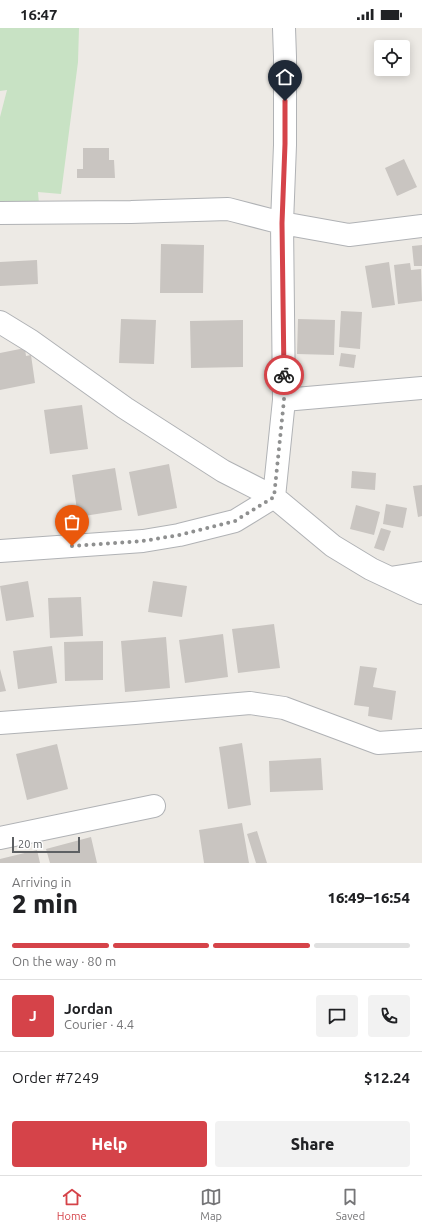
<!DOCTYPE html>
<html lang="en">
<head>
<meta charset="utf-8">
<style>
  :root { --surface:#fff; --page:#f2f2f2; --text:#202124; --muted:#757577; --line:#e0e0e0; --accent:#d54349 }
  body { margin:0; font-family:Ubuntu,sans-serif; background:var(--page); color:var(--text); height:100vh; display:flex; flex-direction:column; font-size:15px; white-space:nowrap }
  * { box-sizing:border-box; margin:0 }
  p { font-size:13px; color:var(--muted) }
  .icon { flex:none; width:22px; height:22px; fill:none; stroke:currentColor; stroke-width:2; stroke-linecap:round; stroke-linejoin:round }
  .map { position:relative; height:835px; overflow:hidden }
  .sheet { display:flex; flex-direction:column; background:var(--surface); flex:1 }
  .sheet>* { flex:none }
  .tools { position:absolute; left:374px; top:12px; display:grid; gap:8px }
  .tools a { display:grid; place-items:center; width:36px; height:36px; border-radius:4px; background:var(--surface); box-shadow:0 2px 10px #0003; font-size:20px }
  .scale { position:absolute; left:12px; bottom:10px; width:68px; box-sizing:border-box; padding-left:4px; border:2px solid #5d6063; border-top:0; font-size:11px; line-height:14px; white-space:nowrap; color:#5d6063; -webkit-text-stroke:3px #fff; paint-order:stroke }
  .pin { position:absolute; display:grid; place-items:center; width:34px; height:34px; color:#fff; margin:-41px -17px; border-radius:50% 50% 50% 0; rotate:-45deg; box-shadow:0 0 4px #0007 }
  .pin .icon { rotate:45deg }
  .courier { position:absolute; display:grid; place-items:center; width:40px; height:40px; margin:-20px; border:3px solid #d54349; border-radius:50%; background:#fff; color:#222; box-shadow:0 1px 5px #0007 }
  .summary em { font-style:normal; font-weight:800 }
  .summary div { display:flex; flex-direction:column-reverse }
  .summary { display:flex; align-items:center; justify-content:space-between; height:68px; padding:0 12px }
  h1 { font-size:26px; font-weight:800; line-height:30px }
  .bar { display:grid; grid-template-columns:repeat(4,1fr); gap:6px 4px; align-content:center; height:48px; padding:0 12px }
  .bar i { height:5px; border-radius:3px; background:var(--line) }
  .bar .selected { background:var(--accent) }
  .bar p { grid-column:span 4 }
  .line { display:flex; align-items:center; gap:10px; padding:0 12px; border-top:1px solid var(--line) }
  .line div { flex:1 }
  .round { display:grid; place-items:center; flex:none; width:42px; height:42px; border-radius:4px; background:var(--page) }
  .primary-button { display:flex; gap:8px; margin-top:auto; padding:8px 12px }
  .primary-button a { flex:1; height:46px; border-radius:4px; background:var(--accent); color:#fff; font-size:16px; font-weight:800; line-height:46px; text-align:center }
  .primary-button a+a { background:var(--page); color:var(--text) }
  .status { display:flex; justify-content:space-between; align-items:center; height:28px; padding:0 20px; background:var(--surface); direction:ltr }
  .status svg { height:11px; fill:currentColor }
  .tab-bar { display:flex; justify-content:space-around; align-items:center; height:56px; border-top:1px solid var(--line); background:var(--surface); font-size:11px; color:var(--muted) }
  .tab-bar a { display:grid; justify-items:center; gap:2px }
  .tab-bar .selected { color:var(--accent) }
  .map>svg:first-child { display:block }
  .green { fill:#c8e2c4 }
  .building { fill:#c9c5c1 }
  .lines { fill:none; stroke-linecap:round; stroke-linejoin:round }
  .minor-casing { stroke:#b0b2b5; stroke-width:24 }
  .minor { stroke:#fff; stroke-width:22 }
  .done { stroke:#8f9090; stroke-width:4; stroke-dasharray:0 7.2 }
  .route { stroke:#d54349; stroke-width:5 }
</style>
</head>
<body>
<div class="status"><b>16:47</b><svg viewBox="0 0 49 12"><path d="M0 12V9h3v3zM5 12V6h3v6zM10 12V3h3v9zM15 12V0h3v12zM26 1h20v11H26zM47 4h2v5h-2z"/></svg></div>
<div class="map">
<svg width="422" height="835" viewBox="0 0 422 835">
  <rect width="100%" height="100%" fill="#edeae5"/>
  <!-- green -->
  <path class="green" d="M 0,0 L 79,0 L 78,34 L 61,166 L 38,164 L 39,176 L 0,179 L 0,89 L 7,62 L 0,63 Z"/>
  <!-- building -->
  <path class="building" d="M 83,120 L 109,120 L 109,132 L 114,132 L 115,150 L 77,150 L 77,141 L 83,141 Z
    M 404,131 L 417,159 L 397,168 L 385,140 Z
    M 161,216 L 204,217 L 203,265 L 160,265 Z
    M 422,217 L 422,238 L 414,238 L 412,218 Z
    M 37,232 L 38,256 L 0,258 L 0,234 Z
    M 389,234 L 395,277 L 372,280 L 365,238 Z
    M 410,235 L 411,242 L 421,241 L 422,273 L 398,276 L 394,237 Z
    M 341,283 L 362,284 L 360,321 L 339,319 Z
    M 121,291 L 156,292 L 154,336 L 119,335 Z
    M 298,291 L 335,292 L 334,327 L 297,326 Z
    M 243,292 L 243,339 L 191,340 L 190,293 Z
    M 25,320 L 26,328 L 31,327 L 35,355 L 0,362 L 0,325 Z
    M 341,325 L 356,327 L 354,340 L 339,338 Z
    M 82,377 L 88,421 L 50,426 L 44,382 Z
    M 169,436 L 177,480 L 138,488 L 129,444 Z
    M 115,440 L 122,482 L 78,489 L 72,447 Z
    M 352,443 L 376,445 L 375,462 L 351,460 Z
    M 422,457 L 422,488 L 418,489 L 413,458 Z
    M 386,476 L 407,480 L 403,500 L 383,496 Z
    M 356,477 L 380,484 L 374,507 L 350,501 Z
    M 381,500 L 391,503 L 384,523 L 374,520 Z
    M 28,553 L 34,589 L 6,593 L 0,558 Z
    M 153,553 L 187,558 L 182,589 L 148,584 Z
    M 81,569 L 83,608 L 50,610 L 48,570 Z
    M 274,596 L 280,640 L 238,645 L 232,601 Z
    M 223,606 L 228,649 L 185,655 L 179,612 Z
    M 166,609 L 170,660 L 125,664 L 121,613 Z
    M 103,613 L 103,652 L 65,653 L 64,614 Z
    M 52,618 L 57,655 L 18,661 L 13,623 Z
    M 360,638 L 377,640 L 373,659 L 396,663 L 392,692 L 368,688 L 369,679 L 354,677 Z
    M 0,641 L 6,663 L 0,664 Z
    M 242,715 L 251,777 L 228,781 L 219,719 Z
    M 57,716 L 68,761 L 27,772 L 16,726 Z
    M 321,730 L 323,762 L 270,764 L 269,733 Z
    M 242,795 L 249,835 L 204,835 L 199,802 Z
    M 257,803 L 267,835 L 256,835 L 247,806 Z
    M 91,809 L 97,835 L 50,835 L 46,821 Z
    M 37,822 L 40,835 L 0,835 L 0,831 Z"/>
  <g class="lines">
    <!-- minor casing -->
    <g class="minor-casing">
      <path id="minor" d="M 0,185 L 131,184 L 228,181 L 282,195 L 349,207 L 422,198
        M 0,294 L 31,313 L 125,380 L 223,443 L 274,469 L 333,518 L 371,541 L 422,565
        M 284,372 L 422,360
        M 0,523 L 143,513 L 179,507 L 235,493 L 274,469 L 284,372 L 282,195 L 285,117 L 285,29 L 284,0
        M 390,550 L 422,545
        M 0,695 L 135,685 L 250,675 L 284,680 L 378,715 L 422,712
        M 0,810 L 154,778"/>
    </g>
    <!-- minor -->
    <use href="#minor" class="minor"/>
  </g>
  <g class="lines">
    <!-- done -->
    <path class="done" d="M 72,518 L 143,513 L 179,507 L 235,493 L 274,469 L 284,372 L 284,347"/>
    <!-- route -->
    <path class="route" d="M 284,347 L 282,195 L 285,116 L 285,73"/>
  </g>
</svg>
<div class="tools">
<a><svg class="icon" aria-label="locate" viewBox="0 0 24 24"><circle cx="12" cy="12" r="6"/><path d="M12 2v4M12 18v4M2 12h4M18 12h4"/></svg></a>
</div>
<div class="scale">20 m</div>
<div class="pin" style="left:72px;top:518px;background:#ea580c"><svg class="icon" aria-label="bag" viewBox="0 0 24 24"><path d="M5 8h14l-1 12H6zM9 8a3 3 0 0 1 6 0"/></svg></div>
<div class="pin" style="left:285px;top:73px;background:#1f2937"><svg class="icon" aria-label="home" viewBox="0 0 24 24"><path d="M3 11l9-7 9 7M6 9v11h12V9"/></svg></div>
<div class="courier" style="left:284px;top:347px"><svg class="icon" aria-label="bike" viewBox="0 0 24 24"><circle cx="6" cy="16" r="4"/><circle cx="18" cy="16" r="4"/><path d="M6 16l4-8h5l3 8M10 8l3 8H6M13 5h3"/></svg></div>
</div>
<section class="sheet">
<div class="summary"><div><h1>2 min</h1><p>Arriving in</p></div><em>16:49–16:54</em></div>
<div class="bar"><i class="selected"></i><i class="selected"></i><i class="selected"></i><i></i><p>On the way · 80 m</p></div>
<div class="line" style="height:72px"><b class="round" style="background:var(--accent);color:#fff">J</b><div><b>Jordan</b><p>Courier · 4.4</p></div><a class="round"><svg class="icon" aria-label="chat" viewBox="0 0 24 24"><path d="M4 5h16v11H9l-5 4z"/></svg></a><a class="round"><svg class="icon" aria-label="phone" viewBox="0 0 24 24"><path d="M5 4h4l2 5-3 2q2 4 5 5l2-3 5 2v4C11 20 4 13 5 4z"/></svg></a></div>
<div class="line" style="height:52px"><div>Order #7249</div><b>$12.24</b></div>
<div class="primary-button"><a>Help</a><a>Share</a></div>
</section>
<nav class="tab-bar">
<a class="selected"><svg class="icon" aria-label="home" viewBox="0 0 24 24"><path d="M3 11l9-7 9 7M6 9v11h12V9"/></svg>Home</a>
<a><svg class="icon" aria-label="map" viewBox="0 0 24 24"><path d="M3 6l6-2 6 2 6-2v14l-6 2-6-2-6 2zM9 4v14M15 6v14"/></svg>Map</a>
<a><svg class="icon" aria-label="saved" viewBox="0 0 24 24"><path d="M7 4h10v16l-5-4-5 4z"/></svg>Saved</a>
</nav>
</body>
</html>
